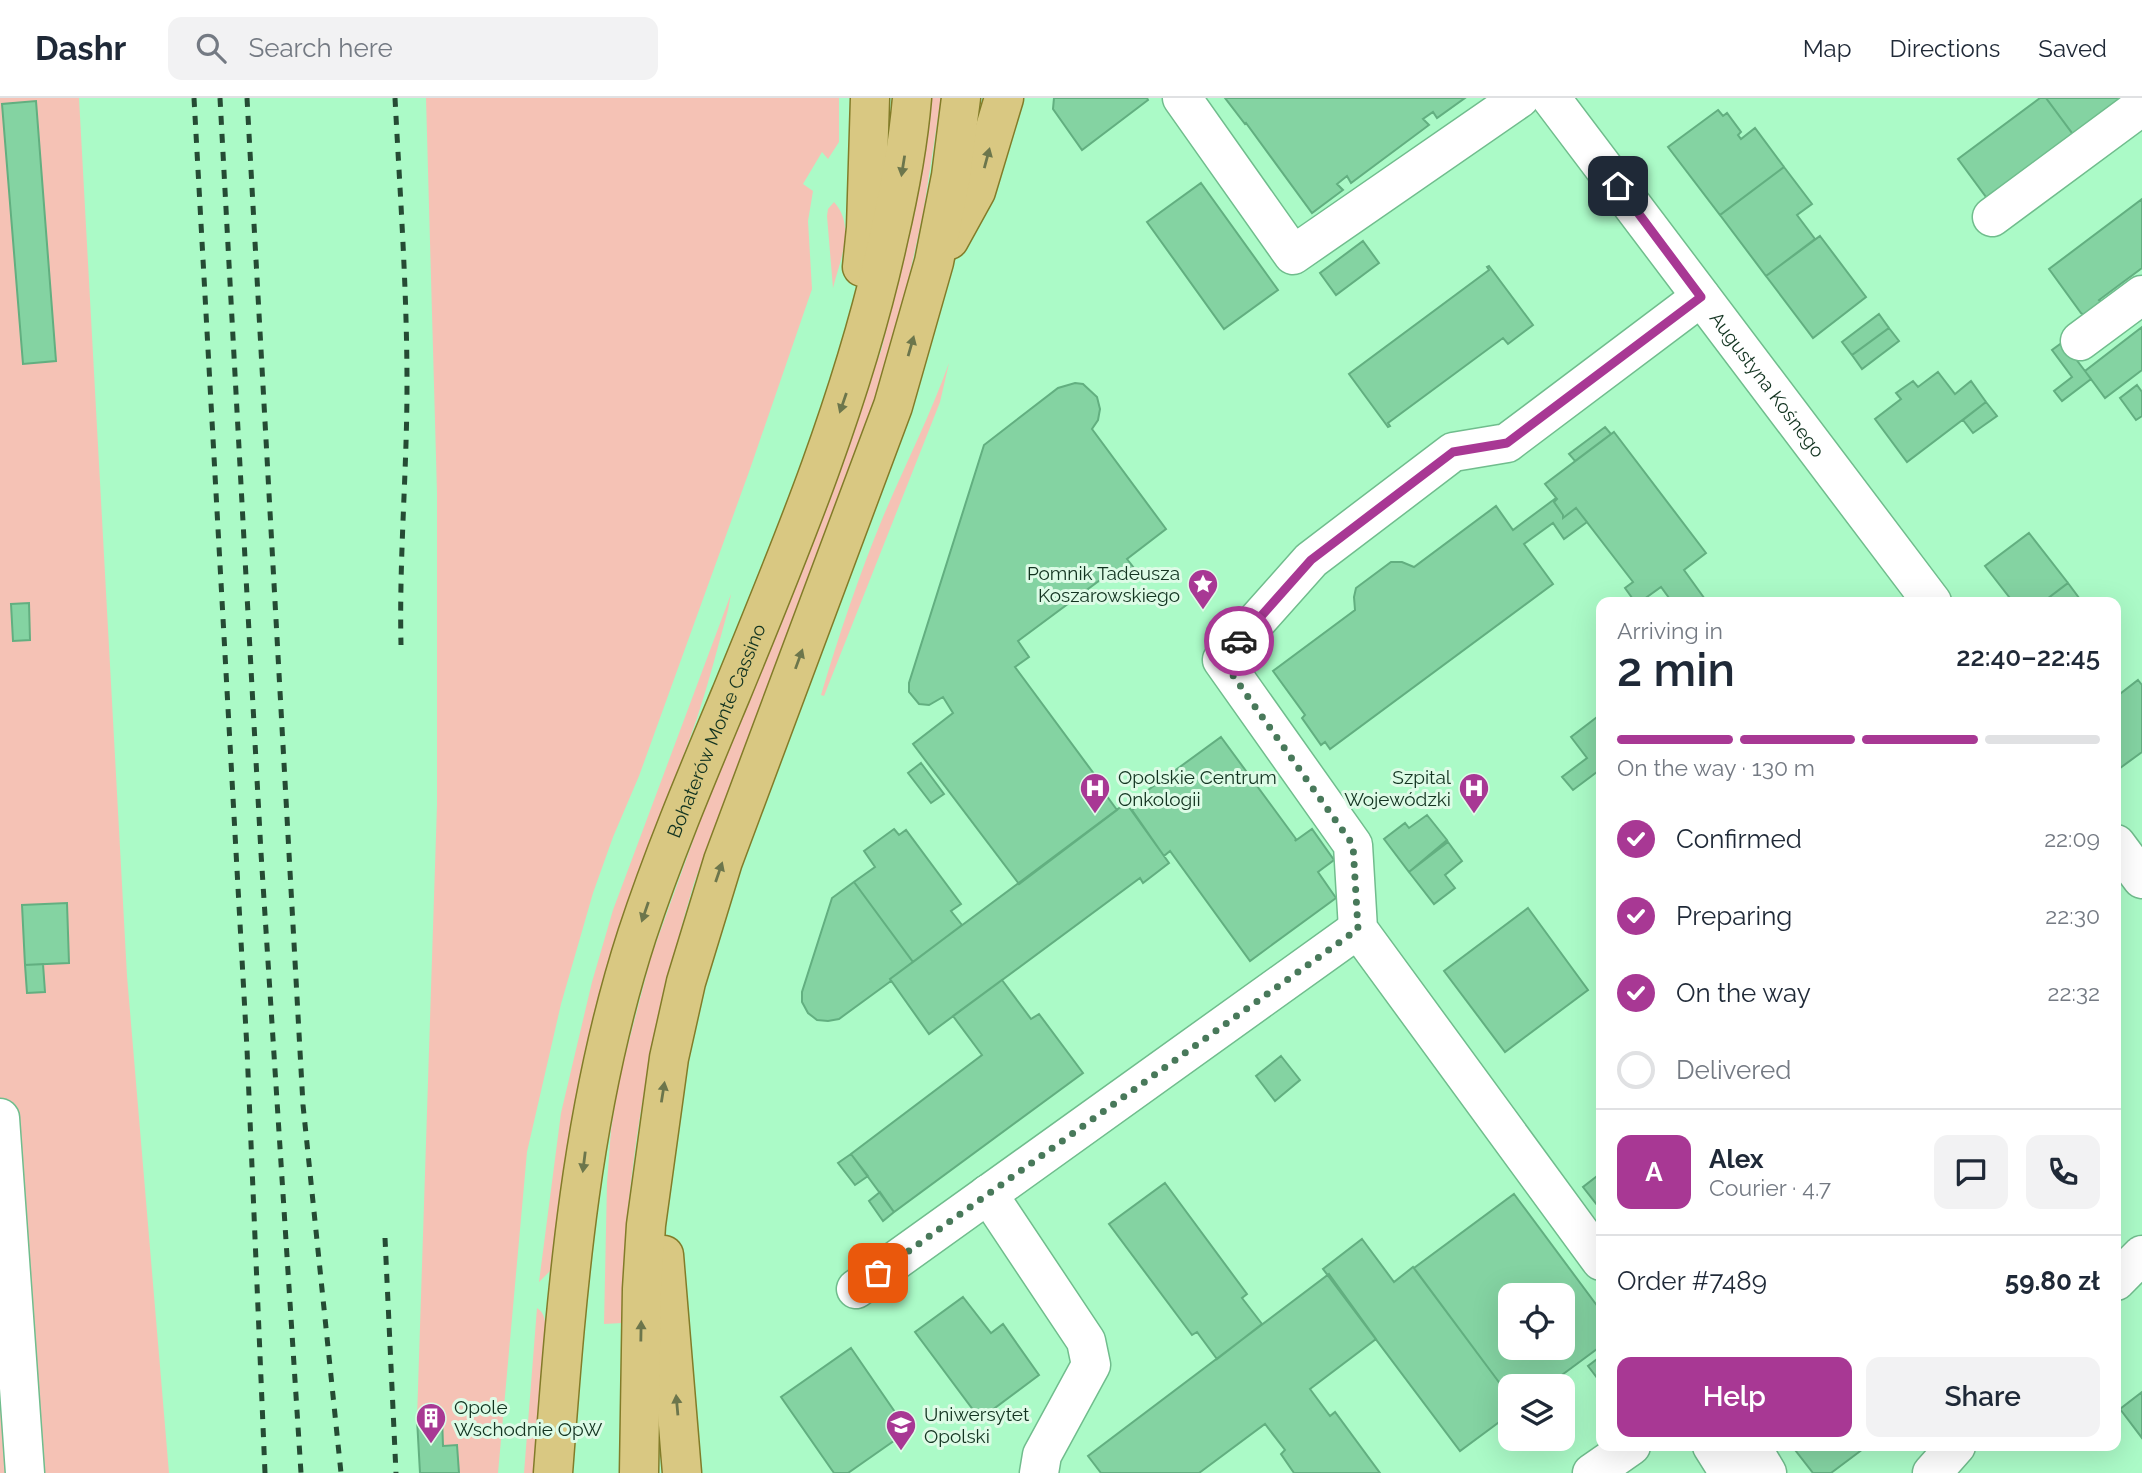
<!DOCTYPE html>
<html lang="en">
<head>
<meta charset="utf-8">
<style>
  :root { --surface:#fff; --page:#f2f2f3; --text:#1f2937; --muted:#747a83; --line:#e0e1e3; --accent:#a83894 }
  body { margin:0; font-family:Raleway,sans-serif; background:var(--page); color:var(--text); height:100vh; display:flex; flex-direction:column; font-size:26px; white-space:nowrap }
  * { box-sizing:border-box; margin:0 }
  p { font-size:23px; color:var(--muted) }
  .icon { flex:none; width:38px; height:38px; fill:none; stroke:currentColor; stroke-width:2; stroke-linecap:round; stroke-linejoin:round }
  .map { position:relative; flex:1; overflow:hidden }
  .details { position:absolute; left:1596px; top:499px; width:525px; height:854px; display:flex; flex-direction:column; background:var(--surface); border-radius:14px; box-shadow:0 7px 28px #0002 }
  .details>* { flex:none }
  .buttons { position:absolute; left:1498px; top:1185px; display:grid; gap:14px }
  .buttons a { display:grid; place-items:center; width:77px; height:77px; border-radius:14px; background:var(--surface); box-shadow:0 7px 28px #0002; font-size:35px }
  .pin { position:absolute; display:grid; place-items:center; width:60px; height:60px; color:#fff; margin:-30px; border-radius:14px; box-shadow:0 4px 10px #0006 }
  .courier { position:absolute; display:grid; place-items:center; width:70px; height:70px; margin:-35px; border:5px solid #a83894; border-radius:50%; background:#fff; color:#222; box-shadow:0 2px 9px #0007 }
  .summary em { font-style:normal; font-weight:600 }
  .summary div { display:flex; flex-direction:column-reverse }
  .summary { display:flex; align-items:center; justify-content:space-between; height:119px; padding:0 21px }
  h1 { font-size:46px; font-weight:600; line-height:52px }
  .bar { display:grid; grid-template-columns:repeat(4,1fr); gap:10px 7px; align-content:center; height:84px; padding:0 21px }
  .bar i { height:9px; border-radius:5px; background:var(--line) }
  .bar .active { background:var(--accent) }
  .bar p { grid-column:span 4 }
  .line { display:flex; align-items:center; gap:18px; padding:0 21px; border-top:2px solid var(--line) }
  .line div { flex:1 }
  .round { display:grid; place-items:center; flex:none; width:74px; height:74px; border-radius:14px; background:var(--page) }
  ol { padding:0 21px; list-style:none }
  li { display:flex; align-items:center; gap:21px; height:77px }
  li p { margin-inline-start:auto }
  li .icon { padding:7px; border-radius:50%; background:var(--accent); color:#fff; stroke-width:4 }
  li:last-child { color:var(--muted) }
  li i { width:38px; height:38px; border:4px solid var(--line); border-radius:50% }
  .button { display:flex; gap:14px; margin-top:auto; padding:14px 21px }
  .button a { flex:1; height:80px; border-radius:14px; background:var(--accent); color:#fff; font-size:28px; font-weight:600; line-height:80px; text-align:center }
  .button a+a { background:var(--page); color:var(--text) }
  header { display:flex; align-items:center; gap:42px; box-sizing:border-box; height:98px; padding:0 35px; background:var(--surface); border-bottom:2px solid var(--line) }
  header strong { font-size:33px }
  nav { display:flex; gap:38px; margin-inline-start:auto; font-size:24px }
  .search { width:490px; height:63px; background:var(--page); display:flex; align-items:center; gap:18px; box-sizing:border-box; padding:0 24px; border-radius:14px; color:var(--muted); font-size:26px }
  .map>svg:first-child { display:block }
  .green { fill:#f5c2b5 }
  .building { fill:#84d3a2; stroke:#62af80; stroke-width:2; fill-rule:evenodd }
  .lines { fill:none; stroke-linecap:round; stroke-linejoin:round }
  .minor-casing { stroke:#70bd8d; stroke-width:41 }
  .major-casing { stroke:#827c29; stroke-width:41 }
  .minor { stroke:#fff; stroke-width:38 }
  .major { stroke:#d9c882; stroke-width:38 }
  .rail { stroke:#254b34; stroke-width:5; stroke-dasharray:9 9; stroke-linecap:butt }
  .oneway { fill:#6c764c }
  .done { stroke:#48795a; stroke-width:7; stroke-dasharray:0 12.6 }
  .route { stroke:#a83894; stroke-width:9 }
  .labels { text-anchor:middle; stroke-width:6; stroke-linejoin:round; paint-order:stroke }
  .street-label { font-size:19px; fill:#123320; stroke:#ddfbe6 }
  .poi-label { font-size:19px; fill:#123320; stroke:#ddfbe6; text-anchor:start }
</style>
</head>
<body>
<header>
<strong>Dashr</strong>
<div class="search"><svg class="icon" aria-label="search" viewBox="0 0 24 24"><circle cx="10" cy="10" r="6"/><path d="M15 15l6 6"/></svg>Search here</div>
<nav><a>Map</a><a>Directions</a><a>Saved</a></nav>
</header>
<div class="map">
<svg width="2142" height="1375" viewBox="0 0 2142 1375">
  <rect width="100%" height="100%" fill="#abfac7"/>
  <!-- green -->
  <path class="green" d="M 0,0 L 79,0 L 127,878 L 169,1375 L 0,1375 Z
    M 426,0 L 839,0 L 839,44 L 828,61 L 822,54 L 803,86 L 813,93 L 808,123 L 812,191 L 750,371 L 639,678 L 613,739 L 593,795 L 561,906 L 527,1054 L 498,1375 L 420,1375 L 417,1321 L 437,707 L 437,395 Z
    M 930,0 L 941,0 L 923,116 L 892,255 L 694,785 C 651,930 624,1073 622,1225 L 604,1226 L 607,1085 L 611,1032 L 619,981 L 651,859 L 716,679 L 881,253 L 915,114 Z
    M 834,104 C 856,128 840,162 833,190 L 827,118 L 828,111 Z
    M 949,265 L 940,304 L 929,332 L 824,598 L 821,597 C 839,537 859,477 883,419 C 905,367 930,318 949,265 Z
    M 731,496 L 728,512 C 718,548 709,584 697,620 C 666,710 626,797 601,889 C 575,982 561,1076 552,1171 L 539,1184 L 561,1015 L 592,884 L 613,812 Z
    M 537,1210 C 545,1215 545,1223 546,1232 L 534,1375 L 524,1375 Z"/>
  <!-- building -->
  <path class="building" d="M 1054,0 L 1147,0 L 1148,2 L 1082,52 L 1053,11 Z
    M 1225,0 L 1465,0 L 1437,20 L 1433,14 L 1423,21 L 1429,27 L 1351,85 L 1347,78 L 1337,86 L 1343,92 L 1312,115 L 1246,25 L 1245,26 Z
    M 2040,0 L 2046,0 L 2075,39 L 1989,103 L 1958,61 Z
    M 2046,0 L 2128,0 L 2075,39 Z
    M 36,3 L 56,263 L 23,266 L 2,6 Z
    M 1718,12 L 1723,18 L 1727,15 L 1741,34 L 1738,37 L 1741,41 L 1755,30 L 1784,69 L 1720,117 L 1668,49 Z
    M 1784,69 L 1812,106 L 1797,117 L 1815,141 L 1766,178 L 1720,117 Z
    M 1201,85 L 1278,192 L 1224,231 L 1147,124 Z
    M 2142,101 L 2142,170 L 2099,202 L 2104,207 L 2087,219 L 2081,215 L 2049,171 Z
    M 1820,138 L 1866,199 L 1813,240 L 1766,178 Z
    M 1363,143 L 1379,165 L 1336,197 L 1320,175 Z
    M 1489,168 L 1533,227 L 1508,246 L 1503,240 L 1388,325 L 1390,328 L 1388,329 L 1349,276 L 1489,172 L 1487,169 Z
    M 1879,216 L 1889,230 L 1852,257 L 1842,244 Z
    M 2142,229 L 2142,272 L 2105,300 L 2085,273 Z
    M 1889,230 L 1899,243 L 1862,271 L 1852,257 Z
    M 2063,244 L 2091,281 L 2062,303 L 2054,293 L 2072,279 L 2052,252 Z
    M 1938,274 L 1955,296 L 1971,283 L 1986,304 L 1907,364 L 1875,321 L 1901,301 L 1896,295 L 1913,283 L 1918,289 Z
    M 1075,285 L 1083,286 L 1097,299 L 1100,311 L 1098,322 L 1092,331 L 1166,431 L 1127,461 L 1134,470 L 1121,480 L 1115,471 L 1018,543 L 1029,559 L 1015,569 L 1100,684 L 1098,686 L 1117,712 L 1019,786 L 913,646 L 953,615 L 943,599 L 929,607 L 919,606 L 909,594 L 909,585 L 984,347 L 1058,290 Z
    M 2137,287 L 2142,294 L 2142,318 L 2136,322 L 2120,300 Z
    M 1986,304 L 1997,318 L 1973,335 L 1963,322 Z
    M 1605,329 L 1611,336 L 1575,363 L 1569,356 Z
    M 1614,334 L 1706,455 L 1684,472 L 1707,504 L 1672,504 L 1661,489 L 1640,504 L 1635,504 L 1625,490 L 1633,484 L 1576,410 L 1563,420 L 1563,417 L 1554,404 L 1557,401 L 1545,386 Z
    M 1556,400 L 1554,404 L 1563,417 L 1563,420 L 1576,410 L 1587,424 L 1564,441 L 1553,425 L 1524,446 L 1553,486 L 1330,651 L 1325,644 L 1321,647 L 1302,620 L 1305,617 L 1273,573 L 1355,512 L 1354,499 L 1356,490 L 1391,464 L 1402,464 L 1414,469 L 1496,408 L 1513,432 Z
    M 2029,435 L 2068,485 L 2043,504 L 2013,504 L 1985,468 Z
    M 2068,485 L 2082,504 L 2043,504 Z
    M 29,505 L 30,542 L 13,543 L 11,506 Z
    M 2138,582 L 2142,587 L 2142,654 L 2116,673 L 2116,606 L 2119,603 L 2116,599 Z
    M 1601,616 L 1601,680 L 1597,674 L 1573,692 L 1562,679 L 1587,660 L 1571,639 Z
    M 1221,639 L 1296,741 L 1295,743 L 1312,731 L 1334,762 L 1318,774 L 1336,800 L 1250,863 L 1170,753 L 1164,758 L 1132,712 L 1137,708 L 1133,703 Z
    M 921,665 L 944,696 L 931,705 L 908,675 Z
    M 1126,705 L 1169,765 L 1143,785 L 1140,780 L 929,936 L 890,881 Z
    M 1427,717 L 1447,742 L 1409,774 L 1384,741 L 1405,725 L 1409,730 Z
    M 894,731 L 899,737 L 906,732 L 961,806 L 951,813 L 962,827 L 913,864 L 854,784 L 875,769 L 864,753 Z
    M 1448,744 L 1462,763 L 1445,777 L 1455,790 L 1434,806 L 1409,774 Z
    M 854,784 L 913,864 L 890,881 L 891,883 L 839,921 L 828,923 L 817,922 L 808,915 L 802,904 L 802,894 L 832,800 Z
    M 67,805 L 69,865 L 25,867 L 22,807 Z
    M 1528,810 L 1588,892 L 1505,954 L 1444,873 Z
    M 43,866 L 45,894 L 27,895 L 25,867 Z
    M 1002,882 L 1031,921 L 1039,916 L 1083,975 L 894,1114 L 851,1056 L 982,957 L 953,918 Z
    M 1281,958 L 1300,982 L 1275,1003 L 1256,978 Z
    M 851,1056 L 868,1078 L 855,1087 L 838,1065 Z
    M 1601,1075 L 1601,1112 L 1583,1089 Z
    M 1165,1085 L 1247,1196 L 1242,1200 L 1262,1226 L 1217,1261 L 1197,1234 L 1192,1237 L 1109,1126 Z
    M 880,1094 L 894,1114 L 883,1123 L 869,1103 Z
    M 1514,1096 L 1601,1213 L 1601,1248 L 1547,1288 L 1510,1288 L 1510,1299 L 1414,1170 ZM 1510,1197 L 1563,1197 L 1563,1250 L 1510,1250 Z
    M 1362,1141 L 1394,1184 L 1413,1169 L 1510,1299 L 1510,1316 L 1460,1353 L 1323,1171 Z
    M 1329,1176 L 1376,1241 L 1310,1291 L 1330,1318 L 1335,1314 L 1380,1375 L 1294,1375 L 1281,1356 L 1285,1352 L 1265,1326 L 1199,1375 L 1101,1375 L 1088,1358 Z
    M 963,1199 L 991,1235 L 1003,1226 L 1039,1277 L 980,1321 L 915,1234 Z
    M 851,1250 L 908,1333 L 848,1375 L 834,1375 L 781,1299 Z
    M 1601,1258 L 1601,1285 L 1588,1268 Z
    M 2142,1294 L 2142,1340 L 2120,1311 Z
    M 442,1319 L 443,1348 L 457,1347 L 459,1375 L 420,1375 L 417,1321 Z
    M 1792,1348 L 1867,1348 L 1831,1375 L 1813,1375 Z"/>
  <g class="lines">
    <!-- minor casing -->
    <g class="minor-casing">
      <g id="minor">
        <path d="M 1182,0 L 1293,157 L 1520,0"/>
        <path id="s1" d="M 1551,0 L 1932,504"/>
        <path d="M 1992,119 L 2142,8"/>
        <path d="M 2080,243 L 2142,197"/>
        <path d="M 2116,746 L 2142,781"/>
        <path d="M 0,1020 L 25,1375"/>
        <path d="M 988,1096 L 1086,1243 L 1091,1267 L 1042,1357 L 1039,1375"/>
        <path d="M 1601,1163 L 1358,831 L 1353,747 L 1222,562 L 1311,462 L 1453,354 L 1507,345 L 1701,199"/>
        <path d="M 2116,1183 L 2142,1157"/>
        <path d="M 856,1191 L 1358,831"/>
        <path d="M 1712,1348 L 1729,1375"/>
        <path d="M 1751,1348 L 1767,1375"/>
        <path d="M 1592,1375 L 1631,1348"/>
        <path d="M 1932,1375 L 1956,1348"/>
      </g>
    </g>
    <!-- major casing -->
    <g class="major-casing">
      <g id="major">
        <path d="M 949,142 L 976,93 L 1004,0"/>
        <path d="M 862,169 L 866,130 L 870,0"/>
        <path d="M 664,1157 L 682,1375"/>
        <path id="s2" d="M 553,1375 C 567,1192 580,1013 637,837 C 664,755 698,675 731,596 C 792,448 854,298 888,142 C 899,95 908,48 912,0"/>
        <path d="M 639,1375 L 642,1191 L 646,1127 L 669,960 L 686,884 L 723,763 L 893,308 L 934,164 L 951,78 L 961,0"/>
      </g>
    </g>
    <!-- minor -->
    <use href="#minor" class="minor"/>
    <!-- major -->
    <use href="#major" class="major"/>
    <!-- rail -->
    <path class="rail" d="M 194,0 L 247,951 L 265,1375
      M 220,0 L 261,755 L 301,1375
      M 247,0 L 303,1007 L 341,1375
      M 395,0 C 400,95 407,191 407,287 C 407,374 399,460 401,547
      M 385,1140 L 396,1375"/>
  </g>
  <!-- one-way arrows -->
  <defs><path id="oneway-solid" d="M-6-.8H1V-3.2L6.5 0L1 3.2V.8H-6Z" transform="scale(1.75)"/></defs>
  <g class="oneway">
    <use href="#oneway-solid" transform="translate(987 60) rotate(-75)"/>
    <use href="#oneway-solid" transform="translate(903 68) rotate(99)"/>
    <use href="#oneway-solid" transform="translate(911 248) rotate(-74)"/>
    <use href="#oneway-solid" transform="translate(843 305) rotate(109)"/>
    <use href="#oneway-solid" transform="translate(799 561) rotate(-70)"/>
    <use href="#oneway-solid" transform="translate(719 774) rotate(-71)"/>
    <use href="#oneway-solid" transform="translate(645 814) rotate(109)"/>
    <use href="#oneway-solid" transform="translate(663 994) rotate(-81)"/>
    <use href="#oneway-solid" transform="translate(584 1064) rotate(97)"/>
    <use href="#oneway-solid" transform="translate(641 1233) rotate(-89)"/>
    <use href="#oneway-solid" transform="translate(677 1307) rotate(-95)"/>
  </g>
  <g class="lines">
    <!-- done -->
    <path class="done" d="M 878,1175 L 1358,831 L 1353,747 L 1222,562 L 1239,543"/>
    <!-- route -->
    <path class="route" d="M 1239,543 L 1311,462 L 1453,354 L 1507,345 L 1701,199 L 1618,88"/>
  </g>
  <!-- icons -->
  <defs>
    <g id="sight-pin" transform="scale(1.575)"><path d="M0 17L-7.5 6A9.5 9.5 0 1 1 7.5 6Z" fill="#a83894" stroke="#ddfbe6"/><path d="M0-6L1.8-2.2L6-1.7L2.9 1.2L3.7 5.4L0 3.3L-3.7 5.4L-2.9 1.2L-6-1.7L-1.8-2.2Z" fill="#fff"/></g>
    <g id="hospital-pin" transform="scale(1.575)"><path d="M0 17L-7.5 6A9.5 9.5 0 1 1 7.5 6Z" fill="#a83894" stroke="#ddfbe6"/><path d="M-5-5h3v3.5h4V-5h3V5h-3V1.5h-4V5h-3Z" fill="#fff"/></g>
    <g id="building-pin" transform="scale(1.575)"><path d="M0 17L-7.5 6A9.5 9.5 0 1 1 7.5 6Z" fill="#a83894" stroke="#ddfbe6"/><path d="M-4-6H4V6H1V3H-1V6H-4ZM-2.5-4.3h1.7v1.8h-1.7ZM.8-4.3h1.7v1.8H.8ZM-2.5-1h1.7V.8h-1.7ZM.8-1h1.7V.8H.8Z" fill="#fff"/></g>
    <g id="university-pin" transform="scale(1.575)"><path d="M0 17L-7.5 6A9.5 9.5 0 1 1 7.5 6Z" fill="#a83894" stroke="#ddfbe6"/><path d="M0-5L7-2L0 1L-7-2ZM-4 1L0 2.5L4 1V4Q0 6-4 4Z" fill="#fff"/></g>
  </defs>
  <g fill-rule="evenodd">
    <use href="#sight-pin" x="1203" y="486"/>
    <use href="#hospital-pin" x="1095" y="690"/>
    <use href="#hospital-pin" x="1474" y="690"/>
    <use href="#building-pin" x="431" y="1320"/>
    <use href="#university-pin" x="901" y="1327"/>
  </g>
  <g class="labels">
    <!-- street labels -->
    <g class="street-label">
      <text dy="7" stroke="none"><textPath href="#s1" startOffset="359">Augustyna Kośnego</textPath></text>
      <text dy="7" stroke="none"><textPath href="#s2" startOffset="765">Bohaterów Monte Cassino</textPath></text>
    </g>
    <!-- poi labels -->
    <g class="poi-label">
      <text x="1180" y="482" text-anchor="end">Pomnik Tadeusza<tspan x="1180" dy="22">Koszarowskiego</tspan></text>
      <text x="1118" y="686">Opolskie Centrum<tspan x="1118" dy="22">Onkologii</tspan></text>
      <text x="1451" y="686" text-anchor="end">Szpital<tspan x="1451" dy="22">Wojewódzki</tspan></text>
      <text x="454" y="1316">Opole<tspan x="454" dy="22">Wschodnie OpW</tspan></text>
      <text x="924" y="1323">Uniwersytet<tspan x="924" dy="22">Opolski</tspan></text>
    </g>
  </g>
</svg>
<div class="buttons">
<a><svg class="icon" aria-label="locate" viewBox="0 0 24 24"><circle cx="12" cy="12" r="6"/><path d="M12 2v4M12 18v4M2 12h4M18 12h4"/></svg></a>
<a><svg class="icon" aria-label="layers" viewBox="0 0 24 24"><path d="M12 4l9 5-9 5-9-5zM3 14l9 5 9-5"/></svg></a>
</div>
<div class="pin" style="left:878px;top:1175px;background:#ea580c"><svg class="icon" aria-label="bag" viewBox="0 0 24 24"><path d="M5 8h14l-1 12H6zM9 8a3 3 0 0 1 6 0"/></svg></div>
<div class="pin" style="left:1618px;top:88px;background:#1f2937"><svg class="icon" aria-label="home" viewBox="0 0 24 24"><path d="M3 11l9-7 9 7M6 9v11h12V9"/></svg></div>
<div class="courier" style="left:1239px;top:543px"><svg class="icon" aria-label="car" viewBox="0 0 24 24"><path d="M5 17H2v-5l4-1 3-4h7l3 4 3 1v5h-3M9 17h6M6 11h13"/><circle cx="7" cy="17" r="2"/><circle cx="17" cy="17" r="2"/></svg></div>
<section class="details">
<div class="summary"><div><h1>2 min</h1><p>Arriving in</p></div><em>22:40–22:45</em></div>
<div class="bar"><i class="active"></i><i class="active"></i><i class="active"></i><i></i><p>On the way · 130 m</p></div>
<ol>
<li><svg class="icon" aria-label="check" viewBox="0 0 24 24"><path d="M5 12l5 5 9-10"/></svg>Confirmed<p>22:09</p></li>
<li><svg class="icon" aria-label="check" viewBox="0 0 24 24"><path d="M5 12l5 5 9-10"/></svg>Preparing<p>22:30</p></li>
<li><svg class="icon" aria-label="check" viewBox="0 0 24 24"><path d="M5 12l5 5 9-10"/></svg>On the way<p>22:32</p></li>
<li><i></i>Delivered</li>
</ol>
<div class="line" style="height:126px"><b class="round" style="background:var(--accent);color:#fff">A</b><div><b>Alex</b><p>Courier · 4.7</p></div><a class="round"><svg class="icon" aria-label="chat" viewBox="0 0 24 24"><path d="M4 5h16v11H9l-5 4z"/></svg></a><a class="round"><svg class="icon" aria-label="phone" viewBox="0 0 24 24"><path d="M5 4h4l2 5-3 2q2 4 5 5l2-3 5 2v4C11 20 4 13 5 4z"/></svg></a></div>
<div class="line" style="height:91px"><div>Order #7489</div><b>59.80 zł</b></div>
<div class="button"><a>Help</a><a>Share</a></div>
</section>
</div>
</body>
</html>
